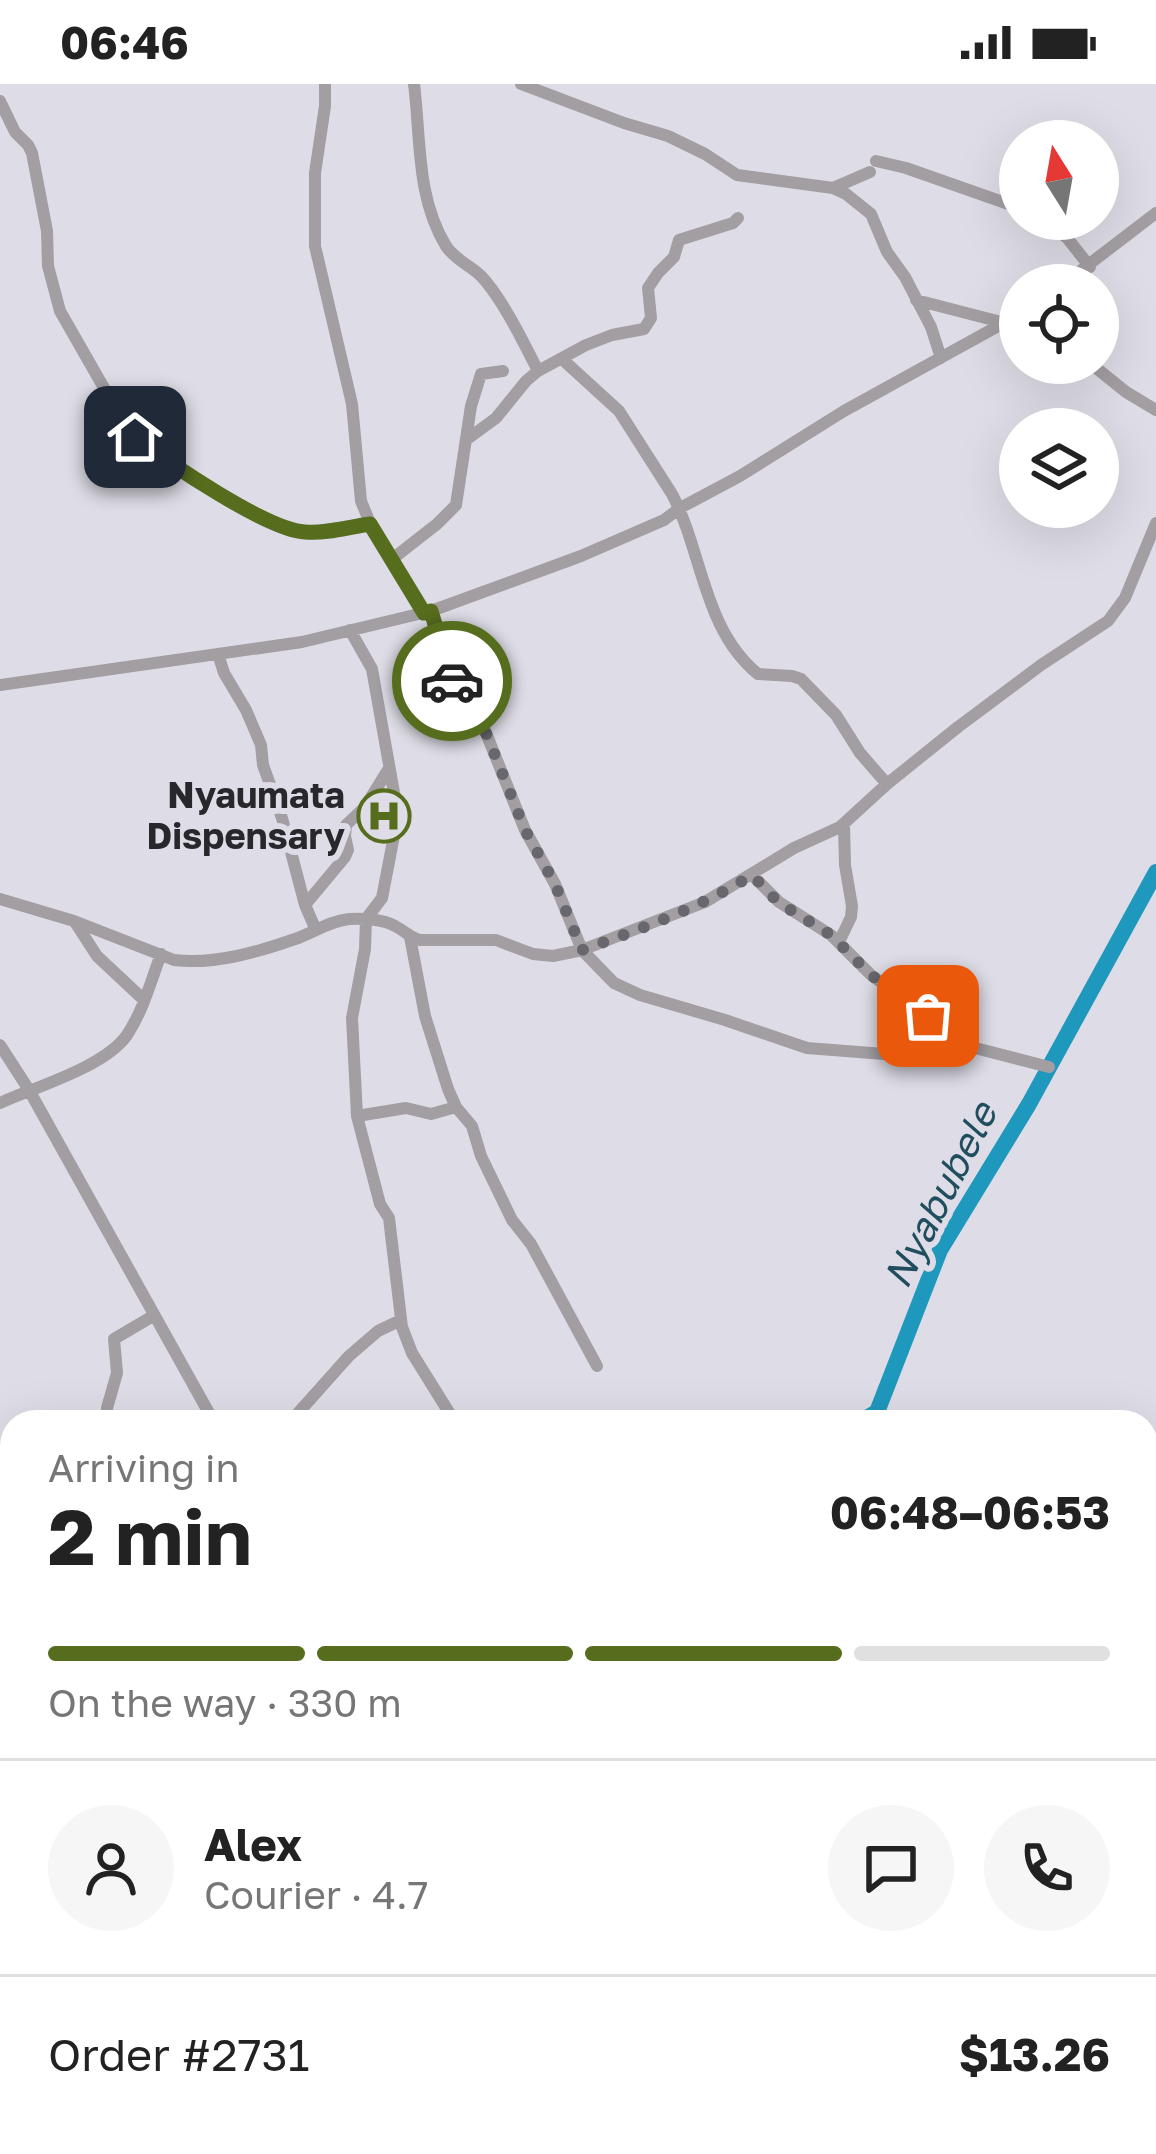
<!DOCTYPE html>
<html lang="en">
<head>
<meta charset="utf-8">
<style>
  :root { --surface:#fff; --page:#f6f6f6; --text:#222; --muted:#767676; --line:#e0e0e0; --accent:#566d1e }
  body { margin:0; font-family:"Golos Text",sans-serif; background:var(--page); color:var(--text); height:100vh; display:flex; flex-direction:column; font-size:45px; white-space:nowrap }
  * { box-sizing:border-box; margin:0 }
  p { font-size:39px; color:var(--muted) }
  .icon { flex:none; width:66px; height:66px; fill:none; stroke:currentColor; stroke-width:2; stroke-linecap:round; stroke-linejoin:round }
  .map { position:relative; flex:1; overflow:hidden }
  .details { position:absolute; left:0px; top:1326px; width:1158px; height:744px; display:flex; flex-direction:column; background:var(--surface); border-radius:36px 36px 0 0; box-shadow:0 12px 48px #0002 }
  .details>* { flex:none }
  .needle { width:78px; rotate:349deg }
  .fabs { position:absolute; left:999px; top:36px; display:grid; gap:24px }
  .fabs a { display:grid; place-items:center; width:120px; height:120px; border-radius:50%; background:var(--surface); box-shadow:0 12px 48px #0002; font-size:60px }
  .pin { position:absolute; display:grid; place-items:center; width:102px; height:102px; color:#fff; margin:-51px; border-radius:24px; box-shadow:0 6px 18px #0006 }
  .courier { position:absolute; display:grid; place-items:center; width:120px; height:120px; margin:-60px; border:9px solid #566d1e; border-radius:50%; background:#fff; color:#222; box-shadow:0 3px 15px #0007 }
  .summary em { font-style:normal; font-weight:700 }
  .summary div { display:flex; flex-direction:column-reverse }
  .summary { display:flex; align-items:center; justify-content:space-between; height:204px; padding:0 48px }
  h1 { font-size:78px; font-weight:700; line-height:90px }
  .bar { display:grid; grid-template-columns:repeat(4,1fr); gap:18px 12px; align-content:center; height:144px; padding:0 48px }
  .bar i { height:15px; border-radius:9px; background:var(--line) }
  .bar .selected { background:var(--accent) }
  .bar p { grid-column:span 4 }
  .line { display:flex; align-items:center; gap:30px; padding:0 48px; border-top:3px solid var(--line) }
  .line div { flex:1 }
  .round { display:grid; place-items:center; flex:none; width:126px; height:126px; border-radius:63px; background:var(--page) }
  .status { display:flex; justify-content:space-between; align-items:center; height:84px; padding:0 60px; background:var(--surface); direction:ltr }
  .status svg { height:33px; fill:currentColor }
  .map>svg:first-child { display:block }
  .lines { fill:none; stroke-linecap:round; stroke-linejoin:round }
  .river { stroke:#1f98bd; stroke-width:16 }
  .minor { stroke:#a29ea2; stroke-width:12 }
  .done { stroke:#68676d; stroke-width:12; stroke-dasharray:0 21.6 }
  .route { stroke:#566d1e; stroke-width:15 }
  .labels { text-anchor:middle; stroke-width:12; stroke-linejoin:round; paint-order:stroke }
  .poi-label { font-size:36px; font-weight:bold; fill:#28282c; stroke:#dedde7; text-anchor:end }
  .water-label { font-size:39px; font-style:italic; fill:#204e5f; stroke:#dedde7 }
</style>
</head>
<body>
<div class="status"><b>06:46</b><svg viewBox="0 0 49 12"><path d="M0 12V9h3v3zM5 12V6h3v6zM10 12V3h3v9zM15 12V0h3v12zM26 1h20v11H26zM47 4h2v5h-2z"/></svg></div>
<div class="map">
<svg width="1156" height="2070" viewBox="0 0 1156 2070">
  <rect width="100%" height="100%" fill="#dedde7"/>
  <g class="lines">
    <!-- river -->
    <path class="river" d="M 860,1338 L 877,1328 L 940,1166 L 1029,1020 L 1156,788
      M 0,1841 L 12,1845"/>
    <!-- minor -->
    <path class="minor" d="M 325,0 L 325,22 L 315,89 L 315,162 L 352,320 L 361,417 L 370,439 L 425,529
      M 414,0 C 421,55 416,113 446,162 C 455,176 470,181 481,192 C 502,214 524,259 538,287
      M 521,0 L 624,39 L 668,52 L 705,70 L 737,91 L 833,104 L 846,110 L 871,130 L 887,168 L 905,193 L 931,243 L 941,274
      M 0,17 L 15,48 L 28,61 L 32,69 L 47,147 L 48,182 L 60,227 L 128,346 L 148,363 L 223,411 L 276,441 L 305,449 L 370,439
      M 876,77 L 906,84 L 1020,124
      M 833,104 L 870,88
      M 1045,135 L 1068,155 L 1090,183
      M 1062,201 L 1156,129
      M 916,216 L 1005,239
      M 562,275 L 619,327 L 672,410 C 703,469 703,545 758,590 L 792,592 L 801,595 L 836,631 L 860,669 L 887,700
      M 1090,279 L 1126,308 L 1156,326
      M 466,356 L 496,334 L 526,297 L 538,287 L 586,261 L 612,251 L 644,245 L 651,234 L 648,204 L 658,189 L 674,173 L 679,156 L 733,139 L 738,134
      M 391,476 L 437,440 L 456,421 L 471,322 L 481,290 L 503,287
      M 431,527 L 459,617 L 482,639 L 525,746 L 555,800 L 582,866 L 614,899 L 640,911 L 725,936 L 807,964 L 884,970 L 944,956 L 1049,983
      M 350,546 L 372,585 L 398,731 L 382,814 L 366,835 L 365,865 L 352,934 L 357,1032 L 380,1120 L 389,1134 L 402,1243 L 412,1269 L 455,1338
      M 218,570 L 224,589 L 246,626 L 261,661 L 263,681 L 282,734 L 305,821 L 316,846
      M 0,601 L 302,558 L 431,527 L 581,472 L 664,436 L 680,424 L 740,392 L 844,327 L 1020,230
      M 752,791 L 779,818 L 831,851 L 871,891 L 933,936 L 944,956
      M 0,815 L 74,837 L 174,876 C 214,881 258,868 295,855 C 313,849 329,837 349,835 C 362,834 383,835 395,842 C 405,847 409,853 420,856 L 496,856 L 533,870 L 553,872 L 582,866 L 705,818 L 794,764 L 840,743 L 887,700 L 958,643 L 1041,581 L 1108,537 L 1125,514 L 1156,439
      M 305,821 L 345,773 L 348,766 L 345,752 L 346,741 L 365,723 L 388,686
      M 75,838 L 97,872 L 144,916
      M 410,853 L 425,932 L 448,1005 L 456,1023 L 472,1042 L 481,1072 L 512,1136 L 531,1160 L 597,1282
      M 839,858 L 851,833 L 852,822 L 845,781 L 844,740
      M 0,961 L 29,1006 L 214,1338
      M 0,1019 C 35,1003 105,983 127,951 C 143,927 151,897 161,870
      M 357,1032 L 406,1024 L 431,1030 L 456,1023
      M 108,1338 L 107,1324 L 117,1289 L 114,1255 L 153,1232
      M 290,1338 L 349,1272 L 378,1247 L 401,1236
      M 1146,1450 L 1156,1445
      M 0,1559 L 12,1557
      M 1146,1685 L 1156,1690
      M 1146,1829 L 1156,1839
      M 0,1949 L 12,1943
      M 468,2058 L 475,2070
      M 823,2058 L 830,2070
      M 261,2070 L 272,2058"/>
  </g>
  <g class="lines">
    <!-- done -->
    <path class="done" d="M 452,597 L 459,617 L 482,639 L 525,746 L 555,800 L 582,866 C 641,845 699,824 752,791 L 778,818 L 831,851 L 871,891 L 928,932"/>
    <!-- route -->
    <path class="route" d="M 135,353 C 167,378 267,446 305,448 C 326,450 349,443 370,440 L 424,529 L 431,527 L 452,597"/>
  </g>
  <!-- icons -->
  <defs>
    <g id="hospital-ring" transform="scale(2.7)"><circle r="9.5" fill="#dedde7" stroke="#566d1e" stroke-width="1.5"/><path d="M-5-5h3v3.5h4V-5h3V5h-3V1.5h-4V5h-3Z" fill="#566d1e"/></g>
  </defs>
  <g fill-rule="evenodd">
    <use href="#hospital-ring" x="384" y="732"/>
  </g>
  <g class="labels">
    <!-- poi labels -->
    <g class="poi-label">
      <text x="345" y="724">Nyaumata<tspan x="345" dy="41">Dispensary</tspan></text>
    </g>
    <!-- water labels -->
    <g class="water-label">
      <text transform="translate(940 1111) rotate(-63)" y="14">Nyabubele</text>
    </g>
  </g>
</svg>
<div class="fabs">
<a><svg class="needle" viewBox="-14 -14 28 28"><path d="M0-13l5 13h-10z" fill="#e53935"/><path d="M0 13l5-13h-10z" fill="#767676"/></svg></a>
<a><svg class="icon" aria-label="locate" viewBox="0 0 24 24"><circle cx="12" cy="12" r="6"/><path d="M12 2v4M12 18v4M2 12h4M18 12h4"/></svg></a>
<a><svg class="icon" aria-label="layers" viewBox="0 0 24 24"><path d="M12 4l9 5-9 5-9-5zM3 14l9 5 9-5"/></svg></a>
</div>
<div class="pin" style="left:928px;top:932px;background:#ea580c"><svg class="icon" aria-label="bag" viewBox="0 0 24 24"><path d="M5 8h14l-1 12H6zM9 8a3 3 0 0 1 6 0"/></svg></div>
<div class="pin" style="left:135px;top:353px;background:#1f2937"><svg class="icon" aria-label="home" viewBox="0 0 24 24"><path d="M3 11l9-7 9 7M6 9v11h12V9"/></svg></div>
<div class="courier" style="left:452px;top:597px"><svg class="icon" aria-label="car" viewBox="0 0 24 24"><path d="M5 17H2v-5l4-1 3-4h7l3 4 3 1v5h-3M9 17h6M6 11h13"/><circle cx="7" cy="17" r="2"/><circle cx="17" cy="17" r="2"/></svg></div>
<section class="details">
<div class="summary"><div><h1>2 min</h1><p>Arriving in</p></div><em>06:48–06:53</em></div>
<div class="bar"><i class="selected"></i><i class="selected"></i><i class="selected"></i><i></i><p>On the way · 330 m</p></div>
<div class="line" style="height:216px"><a class="round"><svg class="icon" aria-label="person" viewBox="0 0 24 24"><circle cx="12" cy="8" r="4"/><path d="M4 21q1-7 8-7t8 7"/></svg></a><div><b>Alex</b><p>Courier · 4.7</p></div><a class="round"><svg class="icon" aria-label="chat" viewBox="0 0 24 24"><path d="M4 5h16v11H9l-5 4z"/></svg></a><a class="round"><svg class="icon" aria-label="phone" viewBox="0 0 24 24"><path d="M5 4h4l2 5-3 2q2 4 5 5l2-3 5 2v4C11 20 4 13 5 4z"/></svg></a></div>
<div class="line" style="height:156px"><div>Order #2731</div><b>$13.26</b></div>
</section>
</div>
</body>
</html>
